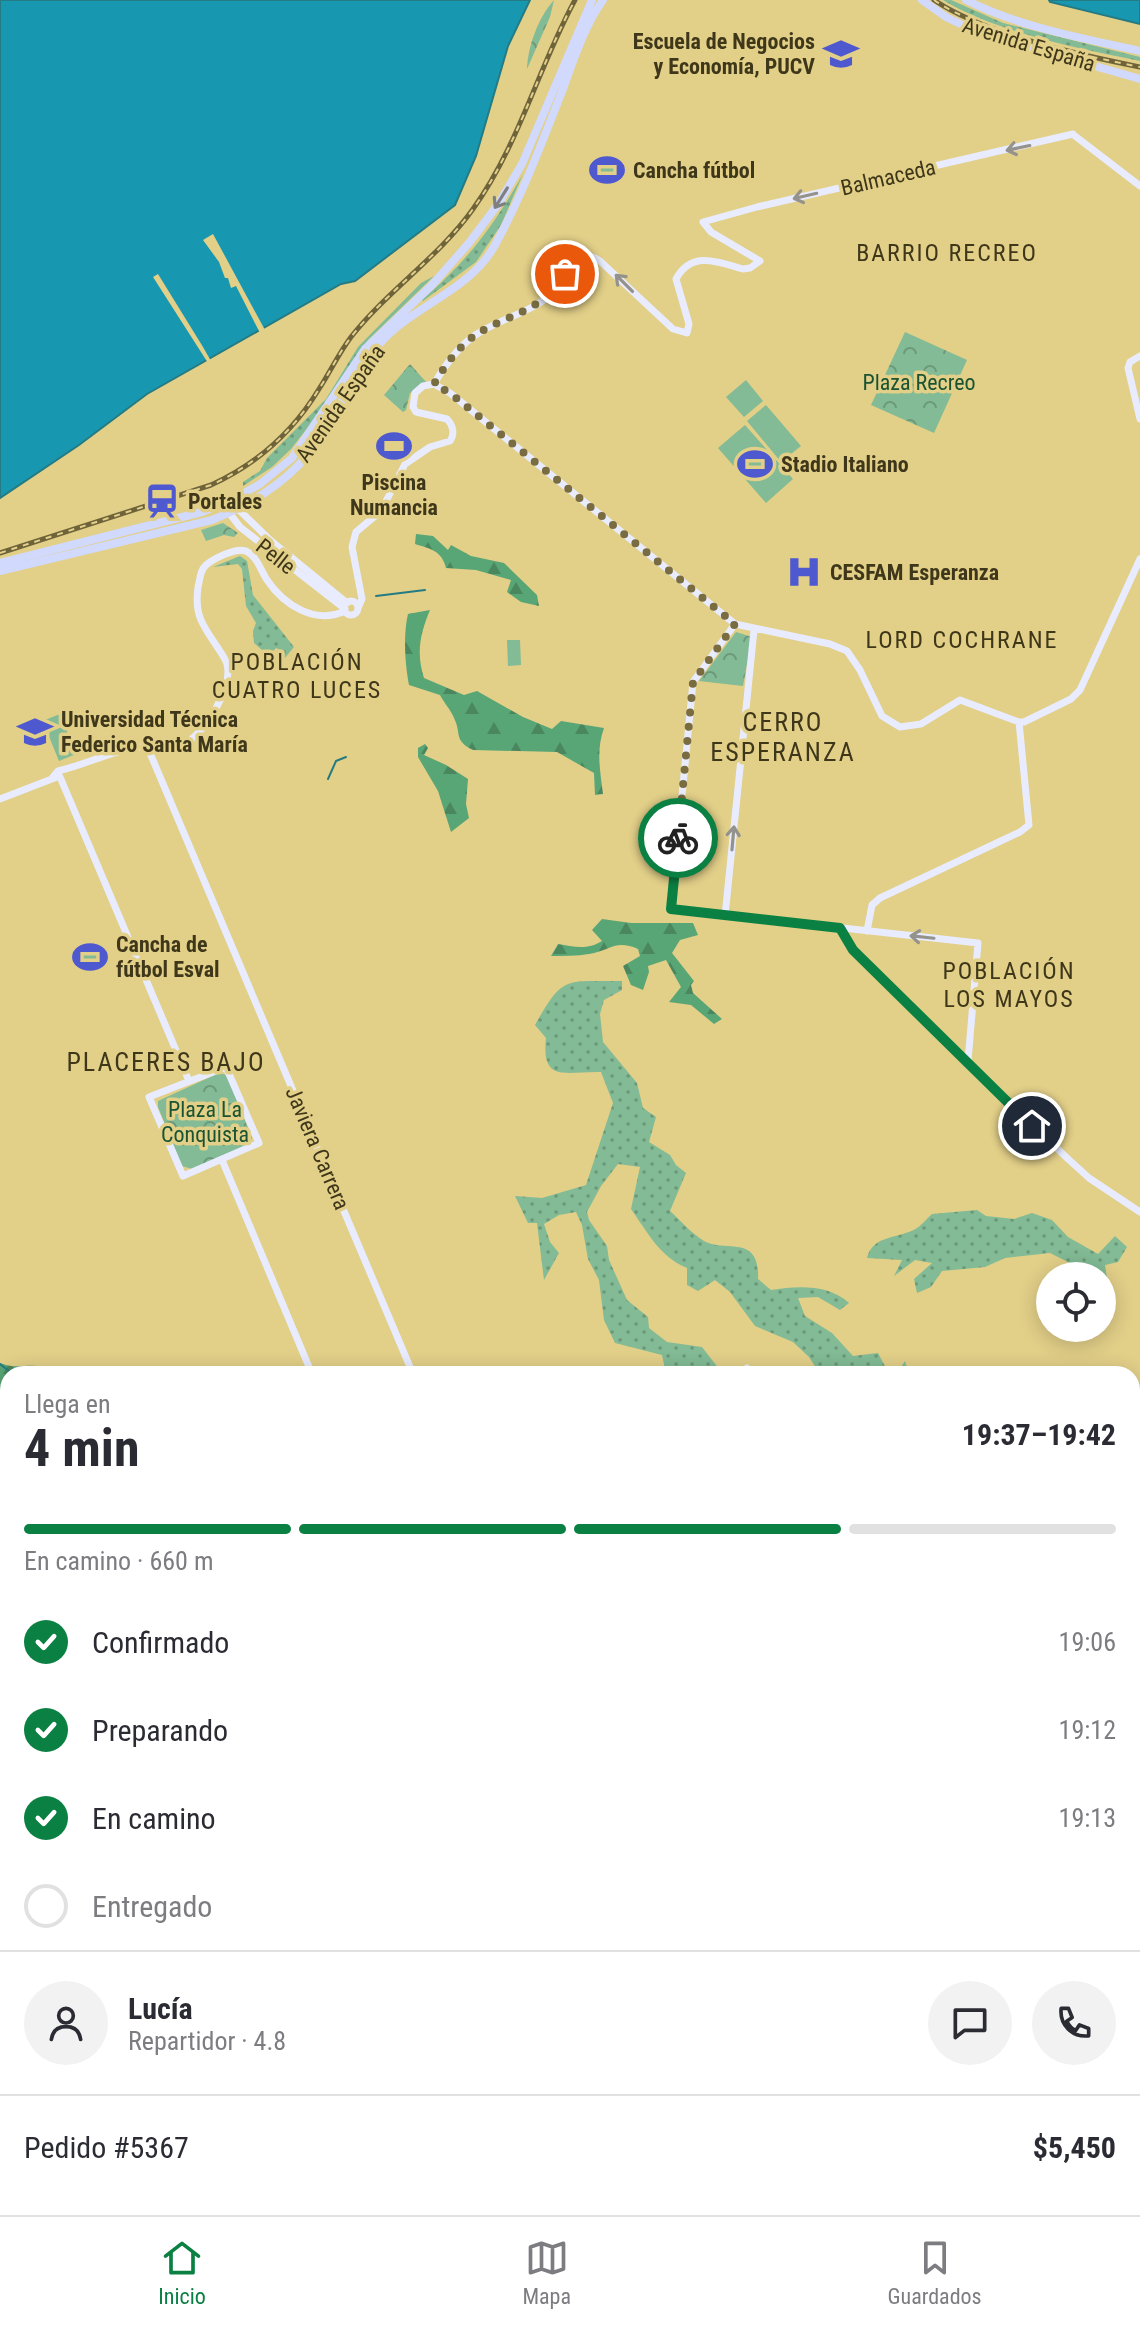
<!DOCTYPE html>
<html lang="es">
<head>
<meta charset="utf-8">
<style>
  :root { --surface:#fff; --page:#f2f2f3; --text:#2b2b33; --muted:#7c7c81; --line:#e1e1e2; --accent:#0b8043 }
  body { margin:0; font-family:"Roboto Condensed",sans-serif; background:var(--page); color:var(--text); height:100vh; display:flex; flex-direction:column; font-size:30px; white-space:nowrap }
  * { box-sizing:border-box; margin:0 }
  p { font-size:26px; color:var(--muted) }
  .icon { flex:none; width:44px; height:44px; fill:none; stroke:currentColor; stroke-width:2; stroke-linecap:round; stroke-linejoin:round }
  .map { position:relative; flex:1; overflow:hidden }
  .drawer { position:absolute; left:0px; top:1366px; width:1140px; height:850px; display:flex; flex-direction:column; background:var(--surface); border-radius:24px 24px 0 0; box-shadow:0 4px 20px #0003 }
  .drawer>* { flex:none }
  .fabs { position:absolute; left:1036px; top:1262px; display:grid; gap:16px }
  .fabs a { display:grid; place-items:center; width:80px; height:80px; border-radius:50%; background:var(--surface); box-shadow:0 4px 20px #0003; font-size:40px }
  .pin { position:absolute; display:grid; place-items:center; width:68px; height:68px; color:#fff; margin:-34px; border:4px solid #fff; border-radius:50%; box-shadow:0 2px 8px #0007 }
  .courier { position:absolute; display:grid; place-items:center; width:80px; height:80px; margin:-40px; border:6px solid #0b8043; border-radius:50%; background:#fff; color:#222; box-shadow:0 2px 10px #0007 }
  .overview em { font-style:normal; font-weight:700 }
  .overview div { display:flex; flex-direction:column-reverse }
  .overview { display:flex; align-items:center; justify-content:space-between; height:136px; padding:0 24px }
  h1 { font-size:52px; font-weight:700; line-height:60px }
  .bar { display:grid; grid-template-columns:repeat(4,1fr); gap:12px 8px; align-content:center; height:96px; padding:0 24px }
  .bar i { height:10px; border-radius:6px; background:var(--line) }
  .bar .selected { background:var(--accent) }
  .bar p { grid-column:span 4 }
  .line { display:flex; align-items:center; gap:20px; padding:0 24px; border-top:2px solid var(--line) }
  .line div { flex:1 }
  .round { display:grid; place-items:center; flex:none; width:84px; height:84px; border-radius:42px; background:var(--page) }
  ol { padding:0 24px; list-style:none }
  li { display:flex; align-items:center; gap:24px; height:88px }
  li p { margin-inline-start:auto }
  li .icon { padding:8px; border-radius:50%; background:var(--accent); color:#fff; stroke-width:4 }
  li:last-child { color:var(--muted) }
  li i { width:44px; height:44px; border:4px solid var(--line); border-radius:50% }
  .dock { display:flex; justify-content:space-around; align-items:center; height:112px; border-top:2px solid var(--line); background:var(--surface); font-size:22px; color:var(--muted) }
  .dock a { display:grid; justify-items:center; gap:4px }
  .dock .selected { color:var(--accent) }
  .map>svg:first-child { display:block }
  .grass { fill:url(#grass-dots) }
  .forest { fill:url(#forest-firs) }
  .park { fill:url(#park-crowns) }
  .pitch { fill:#82bb95 }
  .water { fill:#1898b0; stroke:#247b83; stroke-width:2 }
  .pier { fill:#e2cf88 }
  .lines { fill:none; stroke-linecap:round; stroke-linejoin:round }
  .stream { stroke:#247b83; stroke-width:2 }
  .secondary { stroke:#e8ecfe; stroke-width:7 }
  .primary { stroke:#d1d9fd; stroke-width:8 }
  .highway { stroke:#b2bffc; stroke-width:9 }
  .rail-casing { stroke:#6f633a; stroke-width:5 }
  .rail { stroke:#e2cf88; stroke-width:2; stroke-dasharray:6; stroke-linecap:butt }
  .oneway { stroke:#94928c }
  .oneway2 { stroke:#818080 }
  .done { stroke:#786c40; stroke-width:8; stroke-dasharray:0 14.4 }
  .route { stroke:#0b8043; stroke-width:10 }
  .labels { text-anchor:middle; stroke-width:7; stroke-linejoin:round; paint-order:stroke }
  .poi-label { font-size:22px; font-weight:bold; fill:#3f371a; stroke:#e2cf88; text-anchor:start }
  .street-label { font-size:22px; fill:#3f371a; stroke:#e2cf88 }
  .park-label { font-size:22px; fill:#195332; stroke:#e2cf88 }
  .neighbourhood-label { font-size:24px; letter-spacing:2px; fill:#3f371a; stroke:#e2cf88 }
  .quarter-label { font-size:26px; letter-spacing:2px; fill:#3f371a; stroke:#e2cf88 }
</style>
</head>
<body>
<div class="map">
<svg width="1140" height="2215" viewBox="0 0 1140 2215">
  <defs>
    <pattern id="grass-dots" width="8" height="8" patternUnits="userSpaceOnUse" patternTransform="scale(2)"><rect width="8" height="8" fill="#82bb95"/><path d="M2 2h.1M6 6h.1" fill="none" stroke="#6c9979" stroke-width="1.8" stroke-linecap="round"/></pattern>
    <pattern id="forest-firs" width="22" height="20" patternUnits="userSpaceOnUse" patternTransform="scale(2)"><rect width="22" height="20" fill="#58a575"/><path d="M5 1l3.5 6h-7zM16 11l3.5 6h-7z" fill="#4a875f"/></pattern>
    <pattern id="park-crowns" width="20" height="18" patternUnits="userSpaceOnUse" patternTransform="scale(2)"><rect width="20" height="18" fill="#82bb95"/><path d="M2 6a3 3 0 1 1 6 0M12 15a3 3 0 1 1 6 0" fill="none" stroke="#6c9979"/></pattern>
  </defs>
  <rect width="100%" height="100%" fill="#e2cf88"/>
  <!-- grass -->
  <path class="grass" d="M 943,0 L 951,0 L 1003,23 L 1140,57 L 1140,61 C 1079,49 996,32 943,0 Z
    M 523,174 L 501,225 L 476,262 L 423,301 L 422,300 C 468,260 493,227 523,174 Z
    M 434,276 L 368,340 L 326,404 L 291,449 L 272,467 L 243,486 L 243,482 L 260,471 L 267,458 L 326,399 L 358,347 L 421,283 Z
    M 240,556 L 247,561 L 253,595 L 294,647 L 284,659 L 281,650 L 276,648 L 269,656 L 254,643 L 253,631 L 256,623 L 246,606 L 242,569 L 238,564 L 213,567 Z
    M 622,981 L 622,990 L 604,1000 L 600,1014 L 603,1042 L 637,1083 L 643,1108 L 656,1117 L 649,1142 L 670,1155 L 676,1165 L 686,1173 L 670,1211 C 681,1221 691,1233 704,1241 C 725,1253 760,1233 758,1279 L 771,1290 C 798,1286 828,1284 849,1303 L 840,1310 L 818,1297 L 798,1298 L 805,1316 L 832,1333 L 853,1356 L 878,1353 L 888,1372 L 897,1373 L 905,1361 L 909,1374 L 820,1374 L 809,1357 L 793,1342 L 755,1326 L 730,1292 L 715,1280 L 698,1291 L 687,1285 L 687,1268 C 660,1257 648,1233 631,1209 L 640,1167 L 618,1164 L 601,1186 L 587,1212 L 589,1220 L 607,1246 L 609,1260 L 627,1300 L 648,1317 L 649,1328 L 667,1342 L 702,1347 L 723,1374 L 666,1374 L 662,1355 L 615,1343 L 604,1320 L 599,1280 L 588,1259 L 582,1225 L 576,1212 L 559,1215 L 544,1224 L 550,1242 L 559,1253 L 544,1280 L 537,1223 L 528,1223 L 515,1196 L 542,1198 L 586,1185 L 613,1103 L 601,1072 C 566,1071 541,1084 546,1038 L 535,1025 C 564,973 566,982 622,981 Z
    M 977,1210 L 986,1216 L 1014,1219 L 1032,1213 L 1052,1220 L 1068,1237 L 1098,1254 L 1115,1236 L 1127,1247 L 1118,1262 L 1105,1265 L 1107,1278 L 1090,1276 L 1084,1270 L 1050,1253 L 1005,1258 L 985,1267 L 942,1271 L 931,1287 L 917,1293 L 914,1279 L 932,1263 L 915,1260 L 894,1276 L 902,1260 L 867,1258 C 873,1234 900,1239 917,1228 C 922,1225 927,1218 932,1214 Z
    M 1132,1449 L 1140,1452 L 1140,1540 L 1132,1530 L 1132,1520 L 1136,1516 L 1137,1498 L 1132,1490 Z"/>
  <!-- forest -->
  <path class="forest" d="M 416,534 L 433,536 L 448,550 L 451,545 L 471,556 L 504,563 L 537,595 L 539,606 L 521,602 L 507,592 L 511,580 L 476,570 L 446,568 C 442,551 431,549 415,544 Z
    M 430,610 C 420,634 416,653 424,678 L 464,695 L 477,691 L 523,717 L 552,729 L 561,721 L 604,728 C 596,750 600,770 603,794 L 595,795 L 594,773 L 557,752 L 473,750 C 453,740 462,734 454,718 C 451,710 444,703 440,695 L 409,685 C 405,664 403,635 408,614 Z
    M 425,744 L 428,748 L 424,755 L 446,765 L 468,779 L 466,804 L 469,818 L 451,832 L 438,791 L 418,757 L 418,748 Z
    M 602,919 L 631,923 L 693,923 L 698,935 L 680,940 L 672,953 L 694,981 L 691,985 L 693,993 L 722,1019 L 714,1024 L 691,1005 L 669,1002 L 681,987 L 666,960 L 648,966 L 649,972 L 643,990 L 631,985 L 623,966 L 640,956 L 638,949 C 615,939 610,951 589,954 C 577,956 563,956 551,956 L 558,944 C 574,947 588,950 602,941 L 592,930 Z
    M 0,1363 C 24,1372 30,1358 58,1374 L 8,1374 L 8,1426 L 0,1419 Z
    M 1140,1945 L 1140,2032 L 1132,2039 L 1132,1952 Z
    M 8,2116 L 8,2185 L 0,2195 L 0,2121 Z
    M 1140,2127 L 1140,2143 L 1133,2152 L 1140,2166 L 1140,2210 L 1137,2215 L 1118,2215 L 1121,2208 L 1132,2208 L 1132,2129 Z
    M 252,2208 L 309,2208 L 309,2215 L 245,2215 Z
    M 463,2208 L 514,2208 L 519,2211 L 533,2208 L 674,2208 L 667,2215 L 470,2215 Z"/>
  <!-- park -->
  <path class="park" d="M 554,0 L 550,17 L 527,69 C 528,46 538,18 554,0 Z
    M 905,332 L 967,360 L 934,433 L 871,405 Z
    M 410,364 L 427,383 L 410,393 L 406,410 L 403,412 L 384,395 Z
    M 223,523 L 238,533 L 234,537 L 224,535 L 206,541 L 201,530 Z
    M 736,632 L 752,637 L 743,686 L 699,681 Z
    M 219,1073 L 227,1075 L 252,1138 L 248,1145 L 192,1169 L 182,1166 L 158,1107 L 158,1101 Z
    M 373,2208 L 439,2208 L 445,2215 L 371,2215 Z"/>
  <!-- pitch -->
  <path class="pitch" d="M 597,158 L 623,168 L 617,181 L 592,171 Z
    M 746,380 L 763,401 L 744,417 L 726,397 Z
    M 766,405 L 801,446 L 781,462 L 747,421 Z
    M 745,425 L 793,479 L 766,503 L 718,448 Z
    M 507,640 L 520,640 L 521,665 L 508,666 Z
    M 60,714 L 76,754 L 59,761 L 48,734 L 39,737 L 35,724 Z
    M 98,946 L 104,960 L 83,969 L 77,955 Z
    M 242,1124 L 247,1138 L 228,1147 L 222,1133 Z"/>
  <!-- water -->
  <path class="water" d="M 0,0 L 530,0 L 508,46 L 476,156 L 455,205 L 355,281 L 341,284 L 147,394 L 79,445 L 0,498 Z
    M 1049,0 L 1140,0 L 1140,24 L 1050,2 Z"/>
  <!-- pier -->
  <path class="pier" d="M 213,234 L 265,330 L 260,333 L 236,286 L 231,288 L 228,278 L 225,278 L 219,262 L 203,240 Z
    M 158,274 L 203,347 L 211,361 L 208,363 L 153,277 Z"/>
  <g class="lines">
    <!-- stream -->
    <path class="stream" d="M 376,596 L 425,590
      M 328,779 L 336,761 L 346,757
      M 0,1364 L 13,1374
      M 1132,2144 L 1140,2142"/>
    <!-- secondary -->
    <path class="secondary" d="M 1075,136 L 1140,186
      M 1140,356 L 1130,362 L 1128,368 L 1140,419
      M 434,384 L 450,393 L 735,624 L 830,644 L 847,651 L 860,670 L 882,716 L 900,727 L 921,724 L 960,700 L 1019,722 L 1024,722 L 1071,699 L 1080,690 L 1140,559
      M 434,384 C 444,367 458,347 474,336 C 500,318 533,313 556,290 C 564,281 566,266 577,259 C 585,254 593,256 600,261 L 673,329 L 687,333 L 689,324 L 676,279 C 692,250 718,262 743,269 L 750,268 L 760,261 L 711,232 L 703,222 L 757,207 L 1073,134
      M 234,505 L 270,540 L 347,603
      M 230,507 L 230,514 L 240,527 L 345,609
      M344 608a7 7 0 1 1 14 0a7 7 0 1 1-14 0Z
      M 358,608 L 362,599 L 352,547 L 356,532 L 381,511 L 405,464 L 430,447 L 450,441 C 455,434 453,425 447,419 L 416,412 L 413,407 L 415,393 L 423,386 L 434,384
      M 735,624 L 693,682 L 671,909 L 978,943 L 968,1061
      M 147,746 L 413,1374
      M 53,777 L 58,771 C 85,765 111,751 139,747 C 154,745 174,750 187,742 C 206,731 233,687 227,664 C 225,658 221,653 218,648 C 203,626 194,615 198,587 C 200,579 200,570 206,565 C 213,559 236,547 246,551 C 257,556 261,571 267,580 C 284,605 315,625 345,611
      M 60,777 L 189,1081
      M 0,799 L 57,777
      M 725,916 L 754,630
      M 840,928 L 853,950 L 1067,1158 L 1089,1178 L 1140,1212
      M 867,931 L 872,905 L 880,898 L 1020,832 L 1029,825 L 1019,722
      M 226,1067 L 259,1143 L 183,1176 L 149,1097 Z
      M 222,1160 L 312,1374
      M 743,1374 L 747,1368 L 753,1374
      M 1132,1533 L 1140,1542
      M 0,1886 L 8,1916
      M 1132,1886 L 1140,1888
      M 165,2208 L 171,2215
      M 735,2208 L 745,2215"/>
    <!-- primary -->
    <path class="primary" d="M 922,0 L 946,17 L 979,33 L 1140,79
      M 966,0 C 1019,27 1082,38 1140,51
      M 0,563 L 202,512 L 230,501 L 260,484 L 292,458 L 365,349 L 433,284 L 469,243 L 499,203 L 522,164 L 592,0
      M 0,571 L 212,520 C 254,503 293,479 318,441 C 341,407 356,368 384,339 C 418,304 471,289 495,245 C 521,198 541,145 561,94 C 573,62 583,28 603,0"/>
    <!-- highway -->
    <path class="highway" d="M 0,2109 L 8,2104
      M 0,2117 L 8,2113
      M 443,2208 L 448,2215
      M 455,2208 L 460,2215"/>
    <!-- rail casing -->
    <g class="rail-casing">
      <path id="rail" d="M 934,0 C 984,34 1080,55 1140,67
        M 0,553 L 211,485 C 257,464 293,432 319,389 C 330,372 339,353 351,337 C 388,290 439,257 473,209 C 519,145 538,68 575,0"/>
    </g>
    <!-- rail -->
    <use href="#rail" class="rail"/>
  </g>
  <!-- one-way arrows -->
  <defs><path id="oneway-shaft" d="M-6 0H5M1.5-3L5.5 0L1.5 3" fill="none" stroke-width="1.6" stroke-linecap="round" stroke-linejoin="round" transform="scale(2)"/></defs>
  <g class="oneway">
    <use href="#oneway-shaft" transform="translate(1018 148) rotate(168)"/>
    <use href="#oneway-shaft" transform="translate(805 196) rotate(167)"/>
    <use href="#oneway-shaft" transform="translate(624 283) rotate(-135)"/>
    <use href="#oneway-shaft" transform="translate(733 838) rotate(-85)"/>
    <use href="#oneway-shaft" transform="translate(922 937) rotate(-174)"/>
  </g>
  <use class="oneway2" href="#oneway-shaft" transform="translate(501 198) rotate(122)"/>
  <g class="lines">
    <!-- done -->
    <path class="done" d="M 565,274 C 547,310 505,315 474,336 C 458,347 444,367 434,384 L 450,393 L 735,624 L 693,682 L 678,838"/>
    <!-- route -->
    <path class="route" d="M 678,838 L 671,909 L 840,928 L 853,950 L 1032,1126"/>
  </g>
  <!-- icons -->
  <defs>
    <g id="university-bare" transform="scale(2.76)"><path d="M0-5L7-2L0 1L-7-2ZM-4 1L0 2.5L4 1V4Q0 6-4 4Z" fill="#4f59cf" stroke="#e2cf88" stroke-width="2.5" paint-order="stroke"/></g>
    <g id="stadium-bare" transform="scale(2.76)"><path d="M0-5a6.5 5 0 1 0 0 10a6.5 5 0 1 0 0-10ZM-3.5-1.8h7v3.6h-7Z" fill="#4f59cf" stroke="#e2cf88" stroke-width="2.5" paint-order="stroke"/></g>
    <g id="station-bare" transform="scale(2.76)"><path d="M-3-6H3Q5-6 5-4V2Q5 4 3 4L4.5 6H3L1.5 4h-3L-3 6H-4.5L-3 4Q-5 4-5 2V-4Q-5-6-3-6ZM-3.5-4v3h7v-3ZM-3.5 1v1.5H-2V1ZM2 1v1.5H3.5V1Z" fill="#4f59cf" stroke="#e2cf88" stroke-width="2.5" paint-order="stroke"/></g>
    <g id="hospital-bare" transform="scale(2.76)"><path d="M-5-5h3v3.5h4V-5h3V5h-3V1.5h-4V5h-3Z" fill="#4f59cf" stroke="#e2cf88" stroke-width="2.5" paint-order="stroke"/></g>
  </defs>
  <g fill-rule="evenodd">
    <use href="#university-bare" x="841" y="54"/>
    <use href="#stadium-bare" x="607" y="170"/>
    <use href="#stadium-bare" x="394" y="446"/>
    <use href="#stadium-bare" x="755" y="464"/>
    <use href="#station-bare" x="162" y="501"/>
    <use href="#hospital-bare" x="804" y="572"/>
    <use href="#university-bare" x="35" y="732"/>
    <use href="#stadium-bare" x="90" y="957"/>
  </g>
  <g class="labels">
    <!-- poi labels -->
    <g class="poi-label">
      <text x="815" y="49" text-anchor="end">Escuela de Negocios<tspan x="815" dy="25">y Economía, PUCV</tspan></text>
      <text x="633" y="178">Cancha fútbol</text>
      <text x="781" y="472">Stadio Italiano</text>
      <text x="394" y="490" text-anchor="middle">Piscina<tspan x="394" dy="25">Numancia</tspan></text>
      <text x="188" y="509">Portales</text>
      <text x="830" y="580">CESFAM Esperanza</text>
      <text x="61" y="727">Universidad Técnica<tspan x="61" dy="25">Federico Santa María</tspan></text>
      <text x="116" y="952">Cancha de<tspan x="116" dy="25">fútbol Esval</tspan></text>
    </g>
    <!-- street labels -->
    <g class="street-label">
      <text transform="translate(1029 44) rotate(17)" y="8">Avenida España</text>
      <text transform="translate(888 177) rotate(-13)" y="8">Balmaceda</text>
      <text transform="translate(340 403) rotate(-55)" y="8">Avenida España</text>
      <text transform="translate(276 556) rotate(38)" y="8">Pelle</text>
      <text transform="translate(318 1148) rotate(67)" y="8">Javiera Carrera</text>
    </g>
    <!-- park labels -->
    <g class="park-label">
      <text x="919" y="390">Plaza Recreo</text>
      <text x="205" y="1117">Plaza La<tspan x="205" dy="25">Conquista</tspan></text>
    </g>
    <!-- neighbourhood labels -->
    <g class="neighbourhood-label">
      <text x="947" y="261">BARRIO RECREO</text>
      <text x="962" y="648">LORD COCHRANE</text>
      <text x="297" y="670">POBLACIÓN<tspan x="297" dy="28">CUATRO LUCES</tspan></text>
      <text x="1009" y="979">POBLACIÓN<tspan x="1009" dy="28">LOS MAYOS</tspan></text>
    </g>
    <!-- quarter labels -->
    <g class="quarter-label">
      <text x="783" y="731">CERRO<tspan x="783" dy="30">ESPERANZA</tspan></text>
      <text x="166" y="1071">PLACERES BAJO</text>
    </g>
  </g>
</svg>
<div class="fabs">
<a><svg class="icon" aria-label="locate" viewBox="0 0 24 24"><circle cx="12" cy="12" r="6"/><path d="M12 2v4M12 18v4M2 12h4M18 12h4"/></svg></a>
</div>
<div class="pin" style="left:565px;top:274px;background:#ea580c"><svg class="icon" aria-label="bag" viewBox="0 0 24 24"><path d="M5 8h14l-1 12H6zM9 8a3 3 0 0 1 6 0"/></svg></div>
<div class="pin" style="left:1032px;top:1126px;background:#1f2937"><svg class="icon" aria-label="home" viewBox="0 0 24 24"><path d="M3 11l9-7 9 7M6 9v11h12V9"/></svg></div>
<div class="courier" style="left:678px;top:838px"><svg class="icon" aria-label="bike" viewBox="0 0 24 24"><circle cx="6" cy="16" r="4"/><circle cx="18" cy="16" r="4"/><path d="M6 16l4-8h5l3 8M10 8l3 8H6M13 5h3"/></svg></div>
<section class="drawer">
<div class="overview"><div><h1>4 min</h1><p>Llega en</p></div><em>19:37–19:42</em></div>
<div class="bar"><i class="selected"></i><i class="selected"></i><i class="selected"></i><i></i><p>En camino · 660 m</p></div>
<ol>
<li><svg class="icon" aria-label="check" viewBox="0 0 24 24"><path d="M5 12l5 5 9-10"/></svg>Confirmado<p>19:06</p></li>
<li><svg class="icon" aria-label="check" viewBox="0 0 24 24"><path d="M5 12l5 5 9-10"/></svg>Preparando<p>19:12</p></li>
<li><svg class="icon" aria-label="check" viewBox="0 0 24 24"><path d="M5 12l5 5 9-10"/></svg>En camino<p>19:13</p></li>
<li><i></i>Entregado</li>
</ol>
<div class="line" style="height:144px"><a class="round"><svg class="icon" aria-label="person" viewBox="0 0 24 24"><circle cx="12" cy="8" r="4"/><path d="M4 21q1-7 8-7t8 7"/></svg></a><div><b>Lucía</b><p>Repartidor · 4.8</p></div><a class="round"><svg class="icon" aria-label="chat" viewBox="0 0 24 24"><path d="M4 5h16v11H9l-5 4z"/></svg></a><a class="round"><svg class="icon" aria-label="phone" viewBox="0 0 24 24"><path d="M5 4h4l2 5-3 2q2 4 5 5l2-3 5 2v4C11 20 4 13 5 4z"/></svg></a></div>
<div class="line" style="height:104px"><div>Pedido #5367</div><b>$5,450</b></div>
</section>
</div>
<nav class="dock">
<a class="selected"><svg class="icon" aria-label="home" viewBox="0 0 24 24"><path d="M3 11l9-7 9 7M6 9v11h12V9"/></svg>Inicio</a>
<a><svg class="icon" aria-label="map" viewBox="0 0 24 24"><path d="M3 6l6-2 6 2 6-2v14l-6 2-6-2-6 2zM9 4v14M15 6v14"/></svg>Mapa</a>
<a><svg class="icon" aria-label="saved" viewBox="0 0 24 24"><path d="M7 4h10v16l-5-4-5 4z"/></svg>Guardados</a>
</nav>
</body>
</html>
